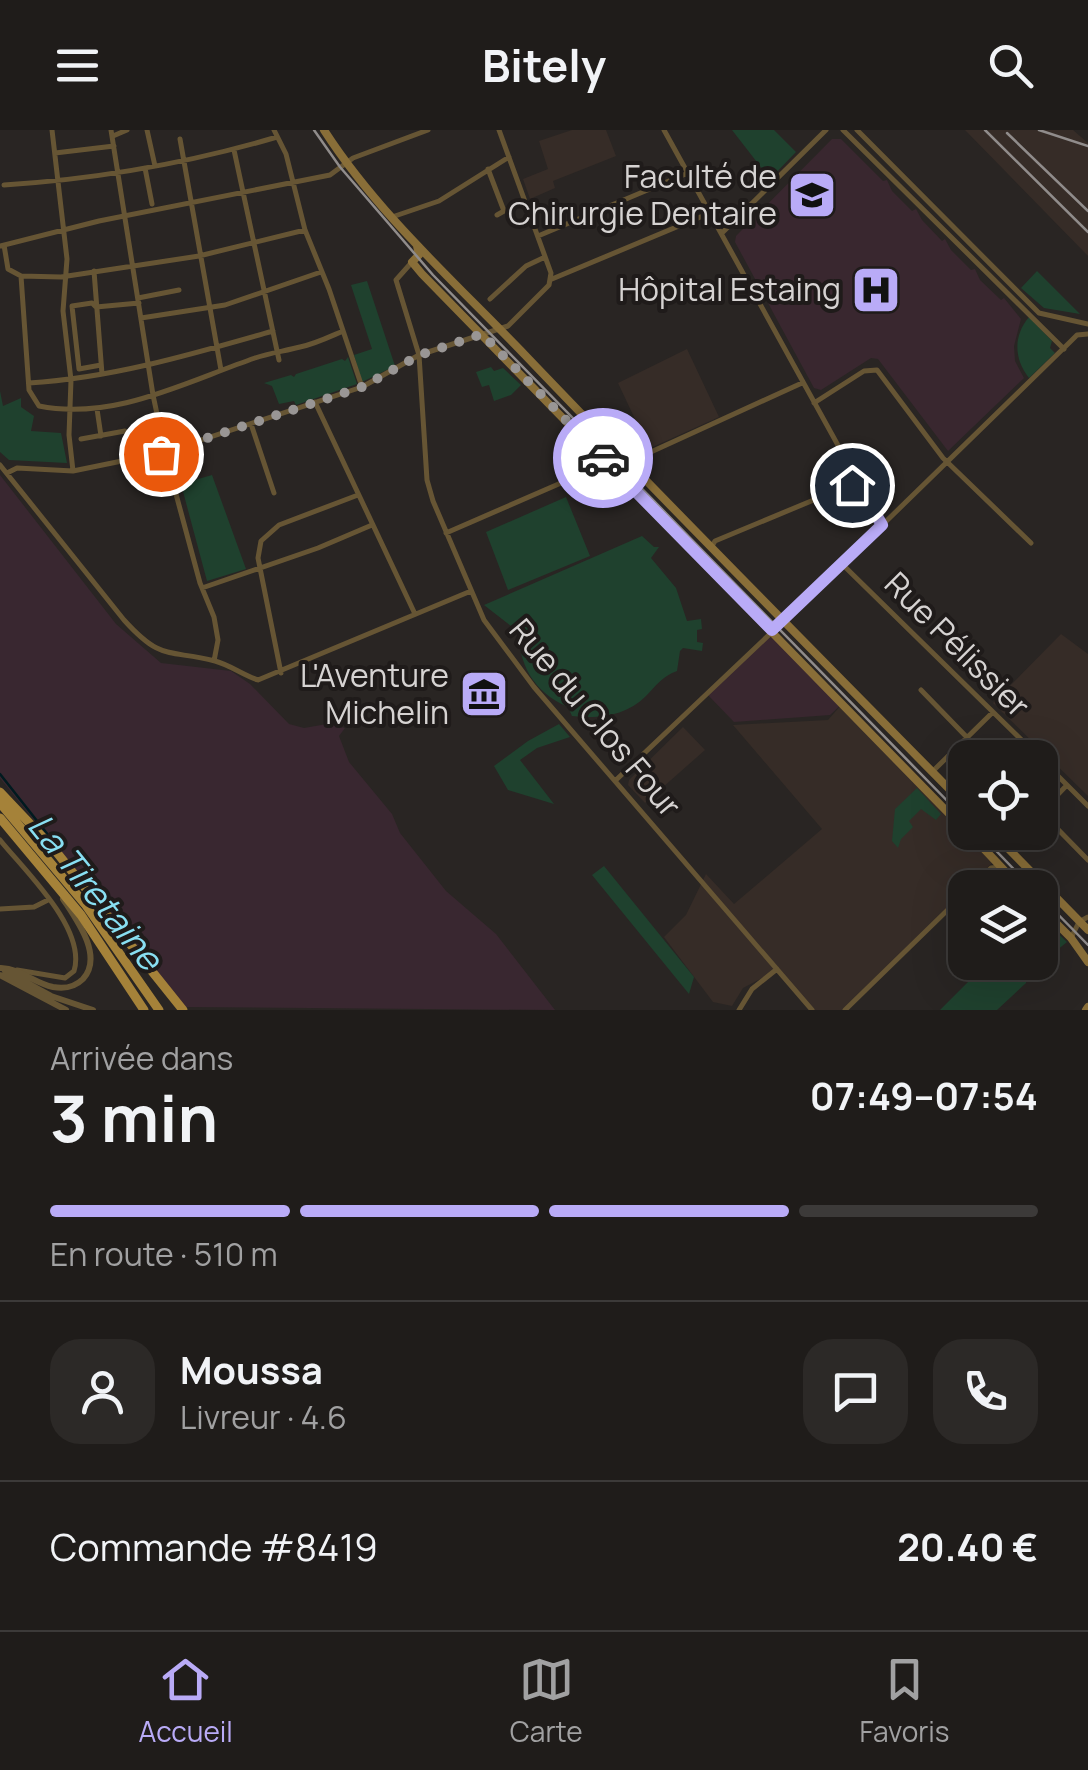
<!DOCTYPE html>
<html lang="fr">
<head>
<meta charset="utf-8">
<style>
  :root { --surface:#1f1c1a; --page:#2c2927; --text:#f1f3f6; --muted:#a1a1a2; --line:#3c3a39; --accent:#b9abf7 }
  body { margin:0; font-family:Manrope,sans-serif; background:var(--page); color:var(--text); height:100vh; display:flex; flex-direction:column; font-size:38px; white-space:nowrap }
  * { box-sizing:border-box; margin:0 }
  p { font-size:32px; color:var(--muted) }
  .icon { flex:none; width:55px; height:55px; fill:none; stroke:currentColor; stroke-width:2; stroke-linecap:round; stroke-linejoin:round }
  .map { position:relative; height:880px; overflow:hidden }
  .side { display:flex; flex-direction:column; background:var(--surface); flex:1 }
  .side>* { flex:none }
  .fabs { position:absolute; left:948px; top:610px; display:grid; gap:20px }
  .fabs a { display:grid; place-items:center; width:110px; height:110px; border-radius:20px; background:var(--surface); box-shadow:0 10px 40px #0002,0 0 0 2px var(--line); font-size:50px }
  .pin { position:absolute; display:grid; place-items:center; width:85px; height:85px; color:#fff; margin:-42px; border:5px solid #fff; border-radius:50%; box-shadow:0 2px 10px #0007 }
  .courier { position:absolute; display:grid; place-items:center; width:100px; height:100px; margin:-50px; border:8px solid #b9abf7; border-radius:50%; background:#fff; color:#222; box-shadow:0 2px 12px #0007 }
  .head em { font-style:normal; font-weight:700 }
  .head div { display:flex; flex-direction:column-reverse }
  .head { display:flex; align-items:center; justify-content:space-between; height:170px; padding:0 50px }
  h1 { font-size:65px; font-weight:700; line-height:75px }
  .bar { display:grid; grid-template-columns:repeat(4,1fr); gap:15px 10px; align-content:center; height:120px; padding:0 50px }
  .bar i { height:12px; border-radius:8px; background:var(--line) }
  .bar .on { background:var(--accent) }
  .bar p { grid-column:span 4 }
  .line { display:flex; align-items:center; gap:25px; padding:0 50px; border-top:2px solid var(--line) }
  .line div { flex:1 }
  .round { display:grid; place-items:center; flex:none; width:105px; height:105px; border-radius:30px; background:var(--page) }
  header { display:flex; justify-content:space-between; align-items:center; height:130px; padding:0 50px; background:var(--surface); font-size:45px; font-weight:700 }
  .tab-bar { display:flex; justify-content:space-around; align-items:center; height:140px; border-top:2px solid var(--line); background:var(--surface); font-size:28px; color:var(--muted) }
  .tab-bar a { display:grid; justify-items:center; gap:5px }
  .tab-bar .on { color:var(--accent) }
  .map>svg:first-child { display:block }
  .built { fill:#362c27 }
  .industrial { fill:#392730 }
  .medical { fill:#39272f }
  .green { fill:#1f412e }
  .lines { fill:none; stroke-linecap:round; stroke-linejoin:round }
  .stream { stroke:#001a1f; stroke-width:2.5 }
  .minor { stroke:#665534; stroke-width:5 }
  .tertiary { stroke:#665534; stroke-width:6 }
  .secondary { stroke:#896e38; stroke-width:8 }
  .primary { stroke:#a58239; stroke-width:9 }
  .tram { stroke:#908c8b; stroke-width:2.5 }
  .rail { stroke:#908c8b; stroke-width:2.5 }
  .done { stroke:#999695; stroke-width:10; stroke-dasharray:0 18 }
  .route { stroke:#b9abf7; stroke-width:12 }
  .labels { text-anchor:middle; stroke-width:8; stroke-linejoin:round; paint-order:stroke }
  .poi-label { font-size:32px; fill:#d6d3d2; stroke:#1f1b1a; text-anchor:end }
  .street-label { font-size:32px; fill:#d6d3d2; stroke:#1f1b1a }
  .water-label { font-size:35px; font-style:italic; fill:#88dff2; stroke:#1f1b1a }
</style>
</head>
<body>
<header><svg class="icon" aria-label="menu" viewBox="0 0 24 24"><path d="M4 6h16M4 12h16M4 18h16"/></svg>Bitely<svg class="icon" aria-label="search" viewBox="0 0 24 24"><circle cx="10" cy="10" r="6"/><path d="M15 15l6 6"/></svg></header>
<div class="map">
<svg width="1088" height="880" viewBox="0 0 1088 880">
  <rect width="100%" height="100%" fill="#292523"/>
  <!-- built -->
  <path class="built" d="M 572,0 L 606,0 L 616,26 L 553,51 L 555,58 L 530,69 L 523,49 L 548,39 L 539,11 Z
    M 965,0 L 1073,0 L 1088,13 L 1088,126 Z
    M 687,219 L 719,287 L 635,325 L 611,301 L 635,289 L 618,253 Z
    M 1061,504 L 1088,524 L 1088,666 L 993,573 Z
    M 843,573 L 995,730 L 845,880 L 812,880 L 777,840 L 743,858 L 732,876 L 713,872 L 664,807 L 686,785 L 706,744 L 734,774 L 822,699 L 733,595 L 828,590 Z
    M 683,597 L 705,620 L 645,673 L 628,655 L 629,650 Z"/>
  <!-- industrial -->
  <path class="industrial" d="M 0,345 L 116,494 L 161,533 L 231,541 L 250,554 L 289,594 L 304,598 L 327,594 L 345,598 L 339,606 L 349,632 L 392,684 L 400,703 L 446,761 L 496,804 L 555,880 L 185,877 L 0,648 Z"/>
  <!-- medical -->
  <path class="medical" d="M 832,9 L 841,9 L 883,51 L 887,50 L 892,61 L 912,81 L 916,79 L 922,90 L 942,111 L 945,109 L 951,120 L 971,140 L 975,139 L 980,150 L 1001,170 L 1004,168 L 1021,189 L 1014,216 L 1015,231 L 1024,248 L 948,321 L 878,229 L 871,228 L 821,260 L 814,258 L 735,112 L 736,106 Z
    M 769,503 L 843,573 L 830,585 L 734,592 L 706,563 Z"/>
  <!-- green -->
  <path class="green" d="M 732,0 L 774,0 L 796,22 L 770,49 Z
    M 1037,141 L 1080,184 L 1044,178 L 1021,158 Z
    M 367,151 L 395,236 L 362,252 L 354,225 L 372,219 L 351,155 Z
    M 1029,187 L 1052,211 L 1050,218 L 1055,223 L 1029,248 C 1014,229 1013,206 1029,187 Z
    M 348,227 L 357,254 L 296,275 L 294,271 L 279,274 L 272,256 L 264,253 L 291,245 L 294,247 L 296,244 L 342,229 L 345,231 Z
    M 491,237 L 494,241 L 503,238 L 521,255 L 511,265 L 494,271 L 489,255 L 482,257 L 476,242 Z
    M 0,261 L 3,276 L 21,268 L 21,277 L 34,286 L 31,301 L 61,303 L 67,333 L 9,330 L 0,322 Z
    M 212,345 L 246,439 L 207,451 L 181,354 Z
    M 566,367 L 590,426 L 508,460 L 486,402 Z
    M 642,406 L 654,417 L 659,417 L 651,428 L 676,458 L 687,491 L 701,489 L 702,499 L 697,500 L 697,512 L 703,513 L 702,521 L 683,518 L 680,521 L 677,541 C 661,547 657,555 646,566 C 626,586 599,589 572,586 L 568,577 C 533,562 518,534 518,496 L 511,496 L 484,475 Z
    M 559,594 L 570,607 L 537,618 L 520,630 L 554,674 L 508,660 L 494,636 L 528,611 Z
    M 917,658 L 941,684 L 936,690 L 921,679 L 909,691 L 913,697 L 901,709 L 898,718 L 892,711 L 895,679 Z
    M 604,736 L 694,847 L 689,864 L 592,745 Z
    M 1040,786 L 1067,812 L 1046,829 L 1047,833 L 1027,833 L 1026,853 L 997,880 L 940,880 L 987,833 L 1040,832 Z"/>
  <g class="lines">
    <!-- stream -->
    <path class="stream" d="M 0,644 L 60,720"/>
    <!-- minor -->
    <path class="minor" d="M 52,0 L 67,129 L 63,181 L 71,250 L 69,305 L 73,341
      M 111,0 L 153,265 L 164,317
      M 147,0 L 155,36
      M 274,0 L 286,24 L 305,100 L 329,159 L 362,257
      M 664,0 L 882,395
      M 843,0 L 1064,219
      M 857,0 L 1039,183 L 1088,194
      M 113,6 L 127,0
      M 180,9 L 221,240
      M 234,20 L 279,230
      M 55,23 L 114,16
      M 145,38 L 152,74
      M 488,39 L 504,81 L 497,85
      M 4,55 C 97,49 189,33 277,7
      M 392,87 L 439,71 L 509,27
      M 722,103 L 826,0
      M 538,106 L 688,43
      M 4,115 L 8,139 L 21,146 L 61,147 L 199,126 L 305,100
      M 0,116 L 99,91 L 330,45 L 353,28 L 428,0
      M 412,132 L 396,150 L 419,225 L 427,350 L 433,371 L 484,490 L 534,557 L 812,880
      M 94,141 L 102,244
      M 21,146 L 29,260 L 39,276 C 114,291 185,252 255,228 C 269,223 285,221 300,217 C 315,214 329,207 343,201
      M 552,149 L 710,83
      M 138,168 L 179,160
      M 490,169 L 526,136 L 545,127
      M 141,188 L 225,175 L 321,142
      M 101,235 L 79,239 L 72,176 L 92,173 L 96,177 L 139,173
      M 29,253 C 112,248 193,224 273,201
      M 315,272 L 415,484
      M 814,273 L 864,241 L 877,240 L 943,328 L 1031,413
      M 97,279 L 101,306
      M 251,294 L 274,363
      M 81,309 L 125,301 L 134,307 L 140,329
      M161 322a5 5 0 1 1 10 0a5 5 0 1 1-10 0Z
      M 171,320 L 362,257 L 419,225 L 508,196 L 549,155 L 551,143 L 499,0
      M 166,327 L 200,453 L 214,487 L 218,510 L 214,531
      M 629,332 L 802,253
      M 0,335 L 124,490 C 162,532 168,519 215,531 C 230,535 243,545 258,550 L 471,461
      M 7,343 L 17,338 L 73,341 L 161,323
      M 446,403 L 607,333
      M 712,416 L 715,411 L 857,352
      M 842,434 L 1040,628
      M 202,458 L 318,418 L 372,395
      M 281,543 L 258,428 L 261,411 L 279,395 L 358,365
      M 921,560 L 987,628
      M 1040,628 L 1088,676
      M 932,642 L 993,582
      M 616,650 L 790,485 L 1070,212 L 1077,205 L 1088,204
      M 1040,681 L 1088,730
      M 1041,682 L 1067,655
      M 0,710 C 25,741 87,799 74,841 L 65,848 L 17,840
      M 971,758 L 991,738 L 1000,737
      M 0,779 L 34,777 L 48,770
      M 1071,808 L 1079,792 L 1088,787
      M 739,880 L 752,859 L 777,839
      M 845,880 L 965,763"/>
    <!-- tertiary -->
    <path class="tertiary" d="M 1,838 C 21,839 34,853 53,857 C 64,859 75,857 83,849 C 104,826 76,789 63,769
      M 5,841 L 51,866 L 93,880
      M 0,845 L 66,880"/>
    <!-- secondary -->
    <path class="secondary" d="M 324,0 C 378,84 456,153 525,225 C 670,377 818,526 965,675
      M 417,116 L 419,125 L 412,132 L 422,144 L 965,700
      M 968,702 L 1021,758
      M 992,702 L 1088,800
      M 1040,777 L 1071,808 L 1088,832
      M 1086,880 L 1088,877"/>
    <!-- primary -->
    <path class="primary" d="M 0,662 L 54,719 L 183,880
      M 0,673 L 85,774 L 159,880
      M 0,688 L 81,785 L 144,880"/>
    <!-- tram -->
    <path class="tram" d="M 314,0 L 340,37 L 433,145 L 965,689
      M 978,702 L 1032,758
      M 1040,766 L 1088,815"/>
    <!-- rail -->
    <path class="rail" d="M 985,0 L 1088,102
      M 1039,0 L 1088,16
      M 1007,3 L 1088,81"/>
  </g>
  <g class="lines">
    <!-- done -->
    <path class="done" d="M 161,324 L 164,317 L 171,320 L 362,257 L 420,225 L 482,204 L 603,328"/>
    <!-- route -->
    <path class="route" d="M 603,328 L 772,500 L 882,395 L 857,352 L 852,355"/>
  </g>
  <!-- icons -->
  <defs>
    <g id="university-square" transform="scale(2.5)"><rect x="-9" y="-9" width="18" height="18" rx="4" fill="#b9abf7" stroke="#1f1b1a"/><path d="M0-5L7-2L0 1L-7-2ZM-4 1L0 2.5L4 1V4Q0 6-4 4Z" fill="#111"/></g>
    <g id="hospital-square" transform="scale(2.5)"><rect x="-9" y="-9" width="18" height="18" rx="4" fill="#b9abf7" stroke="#1f1b1a"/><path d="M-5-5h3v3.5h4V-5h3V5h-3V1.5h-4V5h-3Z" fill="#111"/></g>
    <g id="museum-square" transform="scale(2.5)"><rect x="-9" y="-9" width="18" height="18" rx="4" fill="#b9abf7" stroke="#1f1b1a"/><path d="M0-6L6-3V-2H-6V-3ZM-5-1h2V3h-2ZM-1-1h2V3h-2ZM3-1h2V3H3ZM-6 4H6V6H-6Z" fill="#111"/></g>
  </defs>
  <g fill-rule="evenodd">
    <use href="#university-square" x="812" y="65"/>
    <use href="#hospital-square" x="876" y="160"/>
    <use href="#museum-square" x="484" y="564"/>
  </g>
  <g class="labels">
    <!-- poi labels -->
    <g class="poi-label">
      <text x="777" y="58">Faculté de<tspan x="777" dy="37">Chirurgie Dentaire</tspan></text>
      <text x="841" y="171">Hôpital Estaing</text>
      <text x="449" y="557">L'Aventure<tspan x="449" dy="37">Michelin</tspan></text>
    </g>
    <!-- street labels -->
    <g class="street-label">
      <text transform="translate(957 515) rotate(45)" y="11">Rue Pélissier</text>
      <text transform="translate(595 588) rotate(50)" y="11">Rue du Clos Four</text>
    </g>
    <!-- water labels -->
    <g class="water-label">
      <text transform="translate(95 762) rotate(51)" y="12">La Tiretaine</text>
    </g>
  </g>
</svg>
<div class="fabs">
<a><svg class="icon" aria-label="locate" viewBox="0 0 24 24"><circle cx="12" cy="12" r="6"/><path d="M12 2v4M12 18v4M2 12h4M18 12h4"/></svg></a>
<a><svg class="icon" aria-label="layers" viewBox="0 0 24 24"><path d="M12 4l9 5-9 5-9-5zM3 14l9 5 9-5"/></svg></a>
</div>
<div class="pin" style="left:161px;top:324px;background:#ea580c"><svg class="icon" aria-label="bag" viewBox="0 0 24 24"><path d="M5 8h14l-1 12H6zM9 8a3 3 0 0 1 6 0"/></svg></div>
<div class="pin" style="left:852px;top:355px;background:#1f2937"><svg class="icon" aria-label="home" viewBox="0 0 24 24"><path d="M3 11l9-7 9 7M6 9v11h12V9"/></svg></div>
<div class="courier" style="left:603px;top:328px"><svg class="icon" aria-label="car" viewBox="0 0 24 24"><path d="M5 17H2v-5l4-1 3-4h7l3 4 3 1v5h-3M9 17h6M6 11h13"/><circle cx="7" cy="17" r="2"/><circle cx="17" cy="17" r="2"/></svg></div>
</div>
<section class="side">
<div class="head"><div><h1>3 min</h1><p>Arrivée dans</p></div><em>07:49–07:54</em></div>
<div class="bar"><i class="on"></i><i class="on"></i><i class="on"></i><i></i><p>En route · 510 m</p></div>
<div class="line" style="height:180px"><a class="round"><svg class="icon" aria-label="person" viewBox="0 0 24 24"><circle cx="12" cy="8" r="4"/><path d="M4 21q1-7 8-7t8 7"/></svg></a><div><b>Moussa</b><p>Livreur · 4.6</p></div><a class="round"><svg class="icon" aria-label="chat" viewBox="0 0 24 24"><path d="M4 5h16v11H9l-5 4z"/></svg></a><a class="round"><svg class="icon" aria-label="phone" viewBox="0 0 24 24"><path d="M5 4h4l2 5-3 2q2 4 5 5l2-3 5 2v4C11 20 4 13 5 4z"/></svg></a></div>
<div class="line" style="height:130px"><div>Commande #8419</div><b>20.40 €</b></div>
</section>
<nav class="tab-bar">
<a class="on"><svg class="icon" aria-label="home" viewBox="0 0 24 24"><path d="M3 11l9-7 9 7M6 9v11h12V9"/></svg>Accueil</a>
<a><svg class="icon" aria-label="map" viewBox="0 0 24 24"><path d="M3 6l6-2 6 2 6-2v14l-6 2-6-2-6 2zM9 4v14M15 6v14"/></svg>Carte</a>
<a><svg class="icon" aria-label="saved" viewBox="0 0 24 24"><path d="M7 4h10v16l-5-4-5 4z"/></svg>Favoris</a>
</nav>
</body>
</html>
